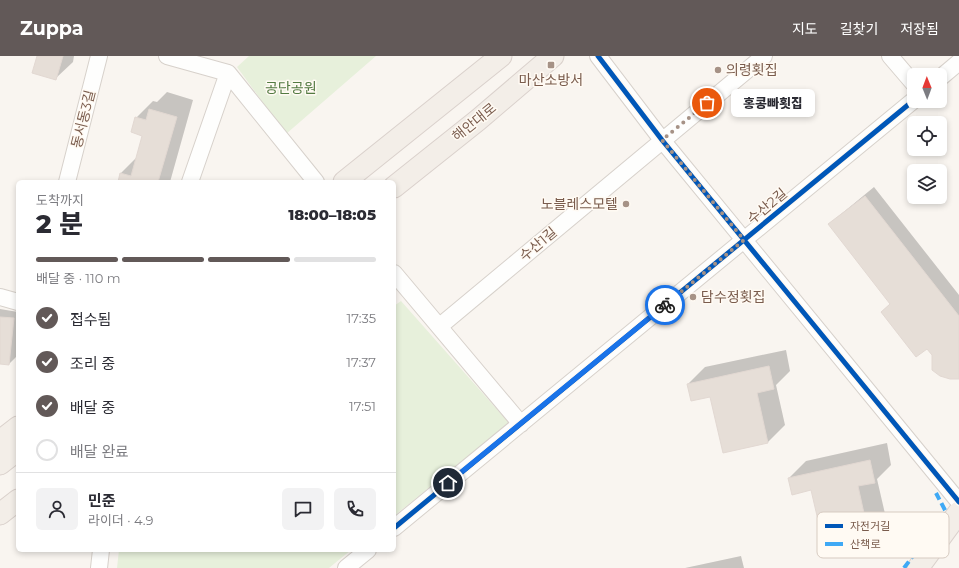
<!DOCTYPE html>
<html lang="ko">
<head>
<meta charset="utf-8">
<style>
  :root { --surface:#fff; --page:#f2f2f3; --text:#2b2b33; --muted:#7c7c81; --line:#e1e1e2; --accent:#625958 }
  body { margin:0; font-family:Montserrat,"Noto Sans KR",sans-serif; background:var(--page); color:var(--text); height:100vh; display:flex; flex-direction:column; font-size:15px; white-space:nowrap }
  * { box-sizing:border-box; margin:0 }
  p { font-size:13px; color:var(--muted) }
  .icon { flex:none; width:22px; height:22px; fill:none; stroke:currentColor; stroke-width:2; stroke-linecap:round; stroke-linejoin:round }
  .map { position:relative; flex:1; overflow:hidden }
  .panel { position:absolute; left:16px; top:124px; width:380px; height:372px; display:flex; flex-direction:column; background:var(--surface); border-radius:6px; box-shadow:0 2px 6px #0003 }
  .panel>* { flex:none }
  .needle { width:26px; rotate:359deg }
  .controls { position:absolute; left:907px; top:12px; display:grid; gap:8px }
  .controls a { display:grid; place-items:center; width:40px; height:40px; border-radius:6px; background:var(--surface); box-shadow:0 2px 6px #0003; font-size:20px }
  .pin { position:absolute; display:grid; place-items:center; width:34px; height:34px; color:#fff; margin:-17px; border:2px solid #fff; border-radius:50%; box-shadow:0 1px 4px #0007 }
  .courier { position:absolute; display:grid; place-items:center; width:40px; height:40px; margin:-20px; border:3px solid #1a73e8; border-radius:50%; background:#fff; color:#222; box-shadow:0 1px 5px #0007 }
  .bubble { position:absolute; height:28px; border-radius:6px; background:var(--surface); box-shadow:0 2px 6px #0003; font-size:13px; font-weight:800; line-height:28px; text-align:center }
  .overview em { font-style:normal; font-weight:800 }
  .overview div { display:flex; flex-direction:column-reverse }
  .overview { display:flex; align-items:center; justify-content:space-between; height:68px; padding:0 20px }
  h1 { font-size:26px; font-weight:800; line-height:30px }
  .bar { display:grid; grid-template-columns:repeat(4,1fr); gap:6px 4px; align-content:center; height:48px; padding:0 20px }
  .bar i { height:5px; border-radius:3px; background:var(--line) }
  .bar .on { background:var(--accent) }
  .bar p { grid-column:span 4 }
  .line { display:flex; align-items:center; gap:10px; padding:0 20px; border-top:1px solid var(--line) }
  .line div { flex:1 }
  .round { display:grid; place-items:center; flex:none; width:42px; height:42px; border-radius:6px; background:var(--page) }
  ol { padding:0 20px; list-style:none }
  li { display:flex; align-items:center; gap:12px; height:44px }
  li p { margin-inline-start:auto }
  li .icon { padding:4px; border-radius:50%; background:var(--accent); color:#fff; stroke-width:4 }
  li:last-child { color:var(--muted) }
  li i { width:22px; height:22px; border:2px solid var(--line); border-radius:50% }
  header { display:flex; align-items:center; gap:24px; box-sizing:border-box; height:56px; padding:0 20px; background:var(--accent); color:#fff }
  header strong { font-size:19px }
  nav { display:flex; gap:22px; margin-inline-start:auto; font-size:14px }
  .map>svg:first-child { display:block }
  .green { fill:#e7f0db }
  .shadow { fill:#0003 }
  .building { fill:#e6ded7; stroke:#e2d8d2 }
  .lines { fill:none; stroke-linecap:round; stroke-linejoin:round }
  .minor-casing { stroke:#d7d1cb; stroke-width:18 }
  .major-casing { stroke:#dad1cc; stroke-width:23 }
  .minor { stroke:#fefefd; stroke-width:16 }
  .major { stroke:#f3eee8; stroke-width:21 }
  .quiet { stroke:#3fa9f5; stroke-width:4; stroke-dasharray:8 4; stroke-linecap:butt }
  .cycleway-casing { stroke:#fffaf3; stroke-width:8 }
  .cycleway { stroke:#0057b8; stroke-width:5 }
  .done { stroke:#a69286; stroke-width:4; stroke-dasharray:0 7.2 }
  .route { stroke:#1a73e8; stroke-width:5 }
  .poi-dot { fill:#a69286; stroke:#fffaf3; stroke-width:1.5 }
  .labels { text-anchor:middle; stroke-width:3; stroke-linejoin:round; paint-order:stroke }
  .poi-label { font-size:14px; fill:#7a5c4d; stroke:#fffaf3; text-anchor:start }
  .park-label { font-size:14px; fill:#537a41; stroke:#fffaf3 }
  .street-label { font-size:14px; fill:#7a5c4d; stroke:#fffaf3 }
  .key { fill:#fffaf3; stroke:#d7cbc1; stroke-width:1 }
  .key-label { font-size:11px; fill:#7a5c4d }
</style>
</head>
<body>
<header>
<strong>Zuppa</strong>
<nav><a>지도</a><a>길찾기</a><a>저장됨</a></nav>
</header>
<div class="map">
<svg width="959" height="512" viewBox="0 0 959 512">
  <rect width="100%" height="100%" fill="#f9f5f0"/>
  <!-- green -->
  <path class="green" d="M 249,0 L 376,0 L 286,78 L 237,11 Z
    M 401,245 L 509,367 L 394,460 L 394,250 Z
    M 119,494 L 351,494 L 329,512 L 117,512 Z"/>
  <!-- shadow -->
  <path class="shadow" d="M 38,0 L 74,0 L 73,6 L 56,22 Z
    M 167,36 L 193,44 L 170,126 L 119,126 L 121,117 L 137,101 L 143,79 L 136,62 L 153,45 L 157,46 Z
    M 874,131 L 959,239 L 959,322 L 927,291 L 882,256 L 891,247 L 829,168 Z
    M 0,253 L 18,256 L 16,301 L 9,308 L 0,307 Z
    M 786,294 L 790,315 L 776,329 L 785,369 L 768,386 L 723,395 L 711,340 L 688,328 L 705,311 Z
    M 887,387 L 891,409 L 877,423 L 886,462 L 869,479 L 825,489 L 812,433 L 789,422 L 806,405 Z
    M 741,500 L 744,512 L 685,512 Z"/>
  <!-- building -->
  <path class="building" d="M 37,0 L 63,0 L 56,24 L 32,17 Z
    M 149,53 L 177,61 L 158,126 L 118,126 L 120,117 L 131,120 L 142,80 L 131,76 L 135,61 L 146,64 Z
    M 865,140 L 959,260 L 959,323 L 950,323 L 940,320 L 932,314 L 932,299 L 927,293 L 916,301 L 881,256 L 890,248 L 828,168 Z
    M 0,261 L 14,262 L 9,309 L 0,308 Z
    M 769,310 L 774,333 L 757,337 L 768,387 L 723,397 L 710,341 L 691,345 L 687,328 Z
    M 870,404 L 875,427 L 858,430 L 869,480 L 824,490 L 811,434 L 792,439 L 788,422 Z"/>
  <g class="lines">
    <!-- minor casing -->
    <g class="minor-casing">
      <path id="minor" d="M 167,0 L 228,17 L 316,126
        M 598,0 L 662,84 L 959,446
        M 890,0 L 914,28
        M 940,22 L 959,6
        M 67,126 L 99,0
        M 190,126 L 228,17
        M 394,217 L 521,368
        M 0,241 L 18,246
        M 440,270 L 764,0
        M 394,472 L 914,44
        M 99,512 L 101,494
        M 346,512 L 368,494"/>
    </g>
    <!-- major casing -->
    <g class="major-casing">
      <path id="major" d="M 344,126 L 501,0
        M 394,131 L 478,64 L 553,0
        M 0,385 L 18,371
        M 0,408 L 18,394
        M 0,458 L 18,444
        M 918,512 L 959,456"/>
    </g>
    <!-- minor -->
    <use href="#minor" class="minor"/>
    <!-- major -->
    <use href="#major" class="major"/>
    <!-- quiet -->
    <path class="quiet" d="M 904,512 L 946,456 L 936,437"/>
    <!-- cycleway casing -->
    <g class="cycleway-casing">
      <path id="cycleway" d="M 598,0 L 662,84 L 959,446
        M 394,472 L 914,44"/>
    </g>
    <!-- cycleway -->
    <use href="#cycleway" class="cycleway"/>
  </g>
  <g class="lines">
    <!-- done -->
    <path class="done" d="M 665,249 L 744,184 L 662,84 L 707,47"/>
    <!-- route -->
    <path class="route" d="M 448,427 L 665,249"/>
  </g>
  <!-- markers -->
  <g class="poi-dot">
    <rect x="547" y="5" width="8" height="8" rx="2"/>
    <circle cx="718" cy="14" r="4"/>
    <circle cx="626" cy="148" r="4"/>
    <circle cx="693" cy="241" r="4"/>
  </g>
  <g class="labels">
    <!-- poi labels -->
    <g class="poi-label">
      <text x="726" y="19">의령횟집</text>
      <text x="551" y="29" text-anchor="middle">마산소방서</text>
      <text x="618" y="153" text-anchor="end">노블레스모텔</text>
      <text x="701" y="246">담수정횟집</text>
    </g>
    <!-- park labels -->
    <g class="park-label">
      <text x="291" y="37">공단공원</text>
    </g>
    <!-- street labels -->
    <g class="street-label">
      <text transform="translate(83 63) rotate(-76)" y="5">동서동3길</text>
      <text transform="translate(474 66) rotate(-39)" y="5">해안대로</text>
      <text transform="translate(767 150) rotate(-40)" y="5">수산2길</text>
      <text transform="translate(538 188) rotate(-40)" y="5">수산1길</text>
    </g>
  </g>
  <!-- legend -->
  <rect x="817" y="456" width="132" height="46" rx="6" class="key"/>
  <rect x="825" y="468" width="18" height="4" fill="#0057b8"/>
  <rect x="825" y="486" width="18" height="4" fill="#3fa9f5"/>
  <g class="key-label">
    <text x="850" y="474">자전거길</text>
    <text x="850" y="492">산책로</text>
  </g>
</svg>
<div class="controls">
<a><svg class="needle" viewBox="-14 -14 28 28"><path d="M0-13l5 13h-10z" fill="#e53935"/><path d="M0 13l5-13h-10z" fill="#7c7c81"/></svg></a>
<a><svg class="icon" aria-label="locate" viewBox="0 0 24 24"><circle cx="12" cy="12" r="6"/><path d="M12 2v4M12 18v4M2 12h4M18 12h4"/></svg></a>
<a><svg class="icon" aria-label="layers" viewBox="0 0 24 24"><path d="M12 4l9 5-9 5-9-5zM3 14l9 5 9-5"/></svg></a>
</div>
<div class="pin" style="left:707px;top:47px;background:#ea580c"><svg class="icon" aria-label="bag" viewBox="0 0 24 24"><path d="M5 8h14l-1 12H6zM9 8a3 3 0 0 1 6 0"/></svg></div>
<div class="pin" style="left:448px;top:427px;background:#1f2937"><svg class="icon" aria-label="home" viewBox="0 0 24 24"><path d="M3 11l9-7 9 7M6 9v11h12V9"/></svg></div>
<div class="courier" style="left:665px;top:249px"><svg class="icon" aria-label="bike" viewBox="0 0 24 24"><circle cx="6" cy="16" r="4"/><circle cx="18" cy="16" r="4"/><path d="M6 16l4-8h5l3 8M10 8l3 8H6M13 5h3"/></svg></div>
<div class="bubble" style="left:731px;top:33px;width:84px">홍콩빠횟집</div>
<section class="panel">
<div class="overview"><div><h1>2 분</h1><p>도착까지</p></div><em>18:00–18:05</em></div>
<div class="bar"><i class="on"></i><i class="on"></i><i class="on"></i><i></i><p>배달 중 · 110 m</p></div>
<ol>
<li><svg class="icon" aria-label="check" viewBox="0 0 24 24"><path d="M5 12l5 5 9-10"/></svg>접수됨<p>17:35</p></li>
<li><svg class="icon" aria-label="check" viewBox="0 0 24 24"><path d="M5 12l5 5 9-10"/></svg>조리 중<p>17:37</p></li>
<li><svg class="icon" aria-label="check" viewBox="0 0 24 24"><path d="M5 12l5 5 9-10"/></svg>배달 중<p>17:51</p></li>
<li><i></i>배달 완료</li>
</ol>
<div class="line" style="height:72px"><a class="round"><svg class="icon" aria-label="person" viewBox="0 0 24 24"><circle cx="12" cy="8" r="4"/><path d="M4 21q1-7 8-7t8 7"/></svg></a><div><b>민준</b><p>라이더 · 4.9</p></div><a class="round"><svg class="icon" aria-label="chat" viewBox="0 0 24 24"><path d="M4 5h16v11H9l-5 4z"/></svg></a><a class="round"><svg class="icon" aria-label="phone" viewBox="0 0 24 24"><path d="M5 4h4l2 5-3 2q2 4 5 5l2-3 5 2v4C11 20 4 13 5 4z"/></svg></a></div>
</section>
</div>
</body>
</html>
